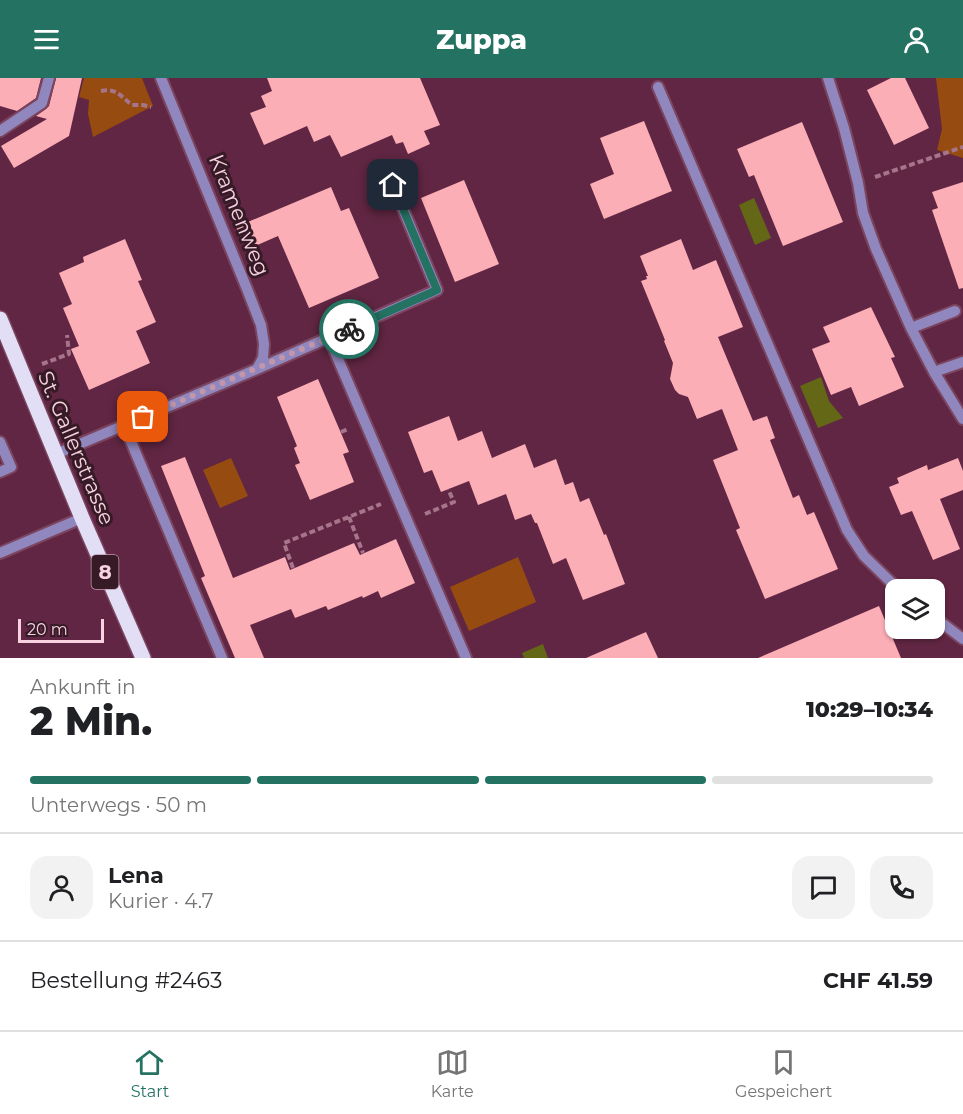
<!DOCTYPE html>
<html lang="de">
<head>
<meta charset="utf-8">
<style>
  :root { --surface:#fff; --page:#f2f2f2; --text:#202124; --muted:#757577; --line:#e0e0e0; --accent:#247262 }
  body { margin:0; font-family:Montserrat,sans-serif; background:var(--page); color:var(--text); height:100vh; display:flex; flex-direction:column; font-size:22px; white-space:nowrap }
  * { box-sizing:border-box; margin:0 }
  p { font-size:20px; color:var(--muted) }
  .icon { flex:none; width:33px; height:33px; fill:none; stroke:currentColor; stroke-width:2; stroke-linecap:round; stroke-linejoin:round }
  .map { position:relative; height:580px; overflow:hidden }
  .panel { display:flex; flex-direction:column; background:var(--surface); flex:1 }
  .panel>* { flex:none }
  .fabs { position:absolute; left:885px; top:501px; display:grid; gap:12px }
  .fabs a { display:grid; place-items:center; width:60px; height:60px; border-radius:12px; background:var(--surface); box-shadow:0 2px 4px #0004; font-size:30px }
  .scale { position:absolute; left:18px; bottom:15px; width:86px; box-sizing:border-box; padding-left:6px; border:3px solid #f8d2e1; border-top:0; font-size:16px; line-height:21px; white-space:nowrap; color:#f8d2e1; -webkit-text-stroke:4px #361b27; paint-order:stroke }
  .pin { position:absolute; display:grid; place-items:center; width:51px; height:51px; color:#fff; margin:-26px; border-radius:12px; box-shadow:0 3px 9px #0006 }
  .courier { position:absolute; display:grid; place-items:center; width:60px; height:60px; margin:-30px; border:4px solid #247262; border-radius:50%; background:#fff; color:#222; box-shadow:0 2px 8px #0007 }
  .headline em { font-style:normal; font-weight:800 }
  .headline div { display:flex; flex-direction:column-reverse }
  .headline { display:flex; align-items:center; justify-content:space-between; height:102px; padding:0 30px }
  h1 { font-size:39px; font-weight:800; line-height:45px }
  .bar { display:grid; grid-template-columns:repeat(4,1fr); gap:9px 6px; align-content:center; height:72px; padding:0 30px }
  .bar i { height:8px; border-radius:4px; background:var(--line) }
  .bar .current { background:var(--accent) }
  .bar p { grid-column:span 4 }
  .line { display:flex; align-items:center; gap:15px; padding:0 30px; border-top:2px solid var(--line) }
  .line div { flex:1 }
  .round { display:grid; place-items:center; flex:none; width:63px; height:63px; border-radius:18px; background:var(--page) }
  header { display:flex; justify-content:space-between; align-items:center; height:78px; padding:0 30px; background:var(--accent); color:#fff; font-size:27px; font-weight:800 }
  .tabs { display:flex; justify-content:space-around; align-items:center; height:84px; border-top:2px solid var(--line); background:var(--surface); font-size:16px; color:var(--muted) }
  .tabs a { display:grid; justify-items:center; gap:3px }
  .tabs .current { color:var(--accent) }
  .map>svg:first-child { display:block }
  .green { fill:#964b10 }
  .water { fill:#646816 }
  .building { fill:#fcaeb6 }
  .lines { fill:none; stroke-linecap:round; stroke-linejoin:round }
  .minor-casing { stroke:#7c455f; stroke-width:14 }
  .major-casing { stroke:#7c455f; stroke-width:18 }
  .path { stroke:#a6748b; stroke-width:4; stroke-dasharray:6 3; stroke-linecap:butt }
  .minor { stroke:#9187bf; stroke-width:10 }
  .major { stroke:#e1def5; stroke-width:15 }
  .done { stroke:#c396aa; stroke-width:6; stroke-dasharray:0 10.8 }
  .route { stroke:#247262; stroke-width:8 }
  .labels { text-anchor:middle; stroke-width:6; stroke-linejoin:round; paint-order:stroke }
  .shield { fill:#361b27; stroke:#be9ba9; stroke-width:1.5 }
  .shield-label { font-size:20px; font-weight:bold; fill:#f8d2e1 }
  .street-label { font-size:21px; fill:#f8d2e1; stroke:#361b27 }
</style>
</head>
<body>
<header><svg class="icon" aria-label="menu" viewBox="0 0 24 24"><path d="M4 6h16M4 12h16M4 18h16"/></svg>Zuppa<svg class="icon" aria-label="person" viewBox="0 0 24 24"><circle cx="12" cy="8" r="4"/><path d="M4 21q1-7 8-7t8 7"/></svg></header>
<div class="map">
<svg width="963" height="580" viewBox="0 0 963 580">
  <rect width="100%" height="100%" fill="#612643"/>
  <!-- green -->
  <path class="green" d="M 84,0 L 142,0 L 153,28 L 93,59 L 88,36 L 89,22 L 79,19 Z
    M 936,0 L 963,0 L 963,80 L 937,72 L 942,51 Z
    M 231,380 L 248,418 L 220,430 L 203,392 Z
    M 518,479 L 536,524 L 469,553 L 450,509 Z"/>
  <!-- water -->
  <path class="water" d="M 754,120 L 771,160 L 755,167 L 739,127 Z
    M 821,299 L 829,323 L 843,340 L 818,350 L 800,308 Z
    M 543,566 L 548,580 L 524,580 L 522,575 Z"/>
  <!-- building -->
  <path class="building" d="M 0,0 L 41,0 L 36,20 L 17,33 L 0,28 Z
    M 56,0 L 82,0 L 69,58 L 14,90 L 1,68 L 47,41 L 36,38 L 46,31 L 49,28 Z
    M 267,0 L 420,0 L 440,47 L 424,53 L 430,66 L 408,76 L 403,64 L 396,66 L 392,57 L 341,79 L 330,57 L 314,64 L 307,48 L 264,67 L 250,35 L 266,29 L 261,18 L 272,13 Z
    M 891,0 L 905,0 L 929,50 L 894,67 L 867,12 Z
    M 644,43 L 672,113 L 604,141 L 590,106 L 614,96 L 600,60 Z
    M 802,44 L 843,144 L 783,168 L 754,97 L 749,99 L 737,71 Z
    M 464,102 L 499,186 L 455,204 L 421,120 Z
    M 963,104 L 963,210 L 959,211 L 932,132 L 938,130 L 932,114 Z
    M 331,109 L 341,133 L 349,130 L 379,200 L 309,230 L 278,158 L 246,172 L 236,149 Z
    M 125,161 L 142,202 L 138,203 L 156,244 L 136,253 L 150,285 L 89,312 L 71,271 L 79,268 L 63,230 L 72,226 L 59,195 L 84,184 L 83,179 Z
    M 681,161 L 693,192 L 716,182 L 743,249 L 718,259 L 753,343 L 767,338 L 775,360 L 770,362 L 793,420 L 799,417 L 807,437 L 814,434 L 838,491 L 765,521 L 736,452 L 740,450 L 713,382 L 738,372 L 722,331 L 697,341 L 688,319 L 679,316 L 675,312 L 670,301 L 673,285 L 664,263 L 665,262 L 641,203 L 647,201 L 646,198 L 648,198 L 640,178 Z
    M 871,229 L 895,279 L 891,280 L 904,309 L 859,328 L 851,309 L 831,317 L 812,271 L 830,264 L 823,249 Z
    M 318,301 L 349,374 L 343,376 L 354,404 L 310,422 L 295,387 L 300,385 L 294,370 L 297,368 L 277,319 Z
    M 449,338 L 458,363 L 482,353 L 492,380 L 525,366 L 534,390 L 556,381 L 565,407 L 573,404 L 580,424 L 589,420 L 604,457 L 606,456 L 625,506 L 583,522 L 566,480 L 553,486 L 537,445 L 535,445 L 531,436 L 515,442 L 506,416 L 478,427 L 469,403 L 441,414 L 432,392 L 424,395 L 408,354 Z
    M 185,379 L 233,500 L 285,479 L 290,492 L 354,465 L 360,477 L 396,461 L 415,505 L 381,520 L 378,513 L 363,520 L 362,518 L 328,532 L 326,528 L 295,540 L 291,531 L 250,547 L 264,580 L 235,580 L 201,500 L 205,498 L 161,388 Z
    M 958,380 L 963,393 L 963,412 L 940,421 L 960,471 L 933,482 L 912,433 L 901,437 L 889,409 L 899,405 L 897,400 L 927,387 L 928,392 Z
    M 879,528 L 901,580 L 758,580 Z
    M 646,554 L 658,580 L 586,580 Z"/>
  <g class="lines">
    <!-- minor casing -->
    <g class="minor-casing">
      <path id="minor" d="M 828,0 L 844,50 L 858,105 L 863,135 L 876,171 L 911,250 L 934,294 L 963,341
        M 658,9 L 847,452 L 864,478 L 899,512
        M 0,53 L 42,25 L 49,0
        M 911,250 L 955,233
        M 329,260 L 466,580
        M 257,291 L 437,212 L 393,107
        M 934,294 L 963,284
        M 124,347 L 222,580
        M 0,364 L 11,389 L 0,394
        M 56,376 L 257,291 L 263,280 L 264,266 L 261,247 L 247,211 L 161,0
        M 0,475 L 82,440
        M 934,539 L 963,561"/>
    </g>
    <!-- major casing -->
    <g class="major-casing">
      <path id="major" d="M 0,241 L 82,440 L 143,580"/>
    </g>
    <!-- path -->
    <path class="path" d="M 101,13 C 117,10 120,18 132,27 L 143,27 L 151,29
      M 875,99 L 963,69
      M 42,286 L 69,276 L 67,257
      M 341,354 L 348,351
      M 425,436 L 454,424 L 448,411
      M 349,439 L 363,475
      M 293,490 L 284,465 L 381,426"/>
    <!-- minor -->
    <use href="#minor" class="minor"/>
    <!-- major -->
    <use href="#major" class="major"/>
  </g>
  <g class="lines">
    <!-- done -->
    <path class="done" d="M 143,339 L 349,251"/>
    <!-- route -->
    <path class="route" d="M 349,251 L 437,212 L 393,107"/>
  </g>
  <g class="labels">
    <!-- shield labels -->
    <rect class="shield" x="91.5" y="477" width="27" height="34" rx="4.5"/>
    <g class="shield-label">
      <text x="105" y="501">8</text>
    </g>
    <!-- street labels -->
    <g class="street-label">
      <text transform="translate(239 137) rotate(68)" y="7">Kramenweg</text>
      <text transform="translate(76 370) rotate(67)" y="7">St. Gallerstrasse</text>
    </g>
  </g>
</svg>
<div class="fabs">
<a><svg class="icon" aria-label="layers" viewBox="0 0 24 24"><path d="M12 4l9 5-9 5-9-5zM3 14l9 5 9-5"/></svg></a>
</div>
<div class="scale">20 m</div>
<div class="pin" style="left:143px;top:339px;background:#ea580c"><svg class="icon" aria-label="bag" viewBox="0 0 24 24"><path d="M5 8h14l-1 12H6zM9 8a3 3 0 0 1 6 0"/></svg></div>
<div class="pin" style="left:393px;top:107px;background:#1f2937"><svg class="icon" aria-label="home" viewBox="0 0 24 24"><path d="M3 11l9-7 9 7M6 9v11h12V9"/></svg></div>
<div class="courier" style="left:349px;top:251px"><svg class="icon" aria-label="bike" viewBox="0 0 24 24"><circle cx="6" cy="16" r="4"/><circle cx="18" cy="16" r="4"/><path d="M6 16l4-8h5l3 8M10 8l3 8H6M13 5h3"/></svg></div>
</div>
<section class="panel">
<div class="headline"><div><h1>2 Min.</h1><p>Ankunft in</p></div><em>10:29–10:34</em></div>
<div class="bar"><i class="current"></i><i class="current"></i><i class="current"></i><i></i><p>Unterwegs · 50 m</p></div>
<div class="line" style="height:108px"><a class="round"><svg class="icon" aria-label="person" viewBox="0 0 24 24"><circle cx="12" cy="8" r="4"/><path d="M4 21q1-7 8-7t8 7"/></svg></a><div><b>Lena</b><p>Kurier · 4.7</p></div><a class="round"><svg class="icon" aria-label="chat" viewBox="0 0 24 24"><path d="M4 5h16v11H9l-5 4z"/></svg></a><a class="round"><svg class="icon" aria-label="phone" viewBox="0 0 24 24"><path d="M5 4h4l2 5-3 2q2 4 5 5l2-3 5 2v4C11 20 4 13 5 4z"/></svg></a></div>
<div class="line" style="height:78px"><div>Bestellung #2463</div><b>CHF 41.59</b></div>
</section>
<nav class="tabs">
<a class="current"><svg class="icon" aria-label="home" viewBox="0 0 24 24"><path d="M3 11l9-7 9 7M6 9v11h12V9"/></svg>Start</a>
<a><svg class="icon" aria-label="map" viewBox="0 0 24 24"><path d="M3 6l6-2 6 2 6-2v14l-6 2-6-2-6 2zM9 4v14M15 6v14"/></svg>Karte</a>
<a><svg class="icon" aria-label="saved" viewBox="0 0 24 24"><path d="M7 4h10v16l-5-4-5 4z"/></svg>Gespeichert</a>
</nav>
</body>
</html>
